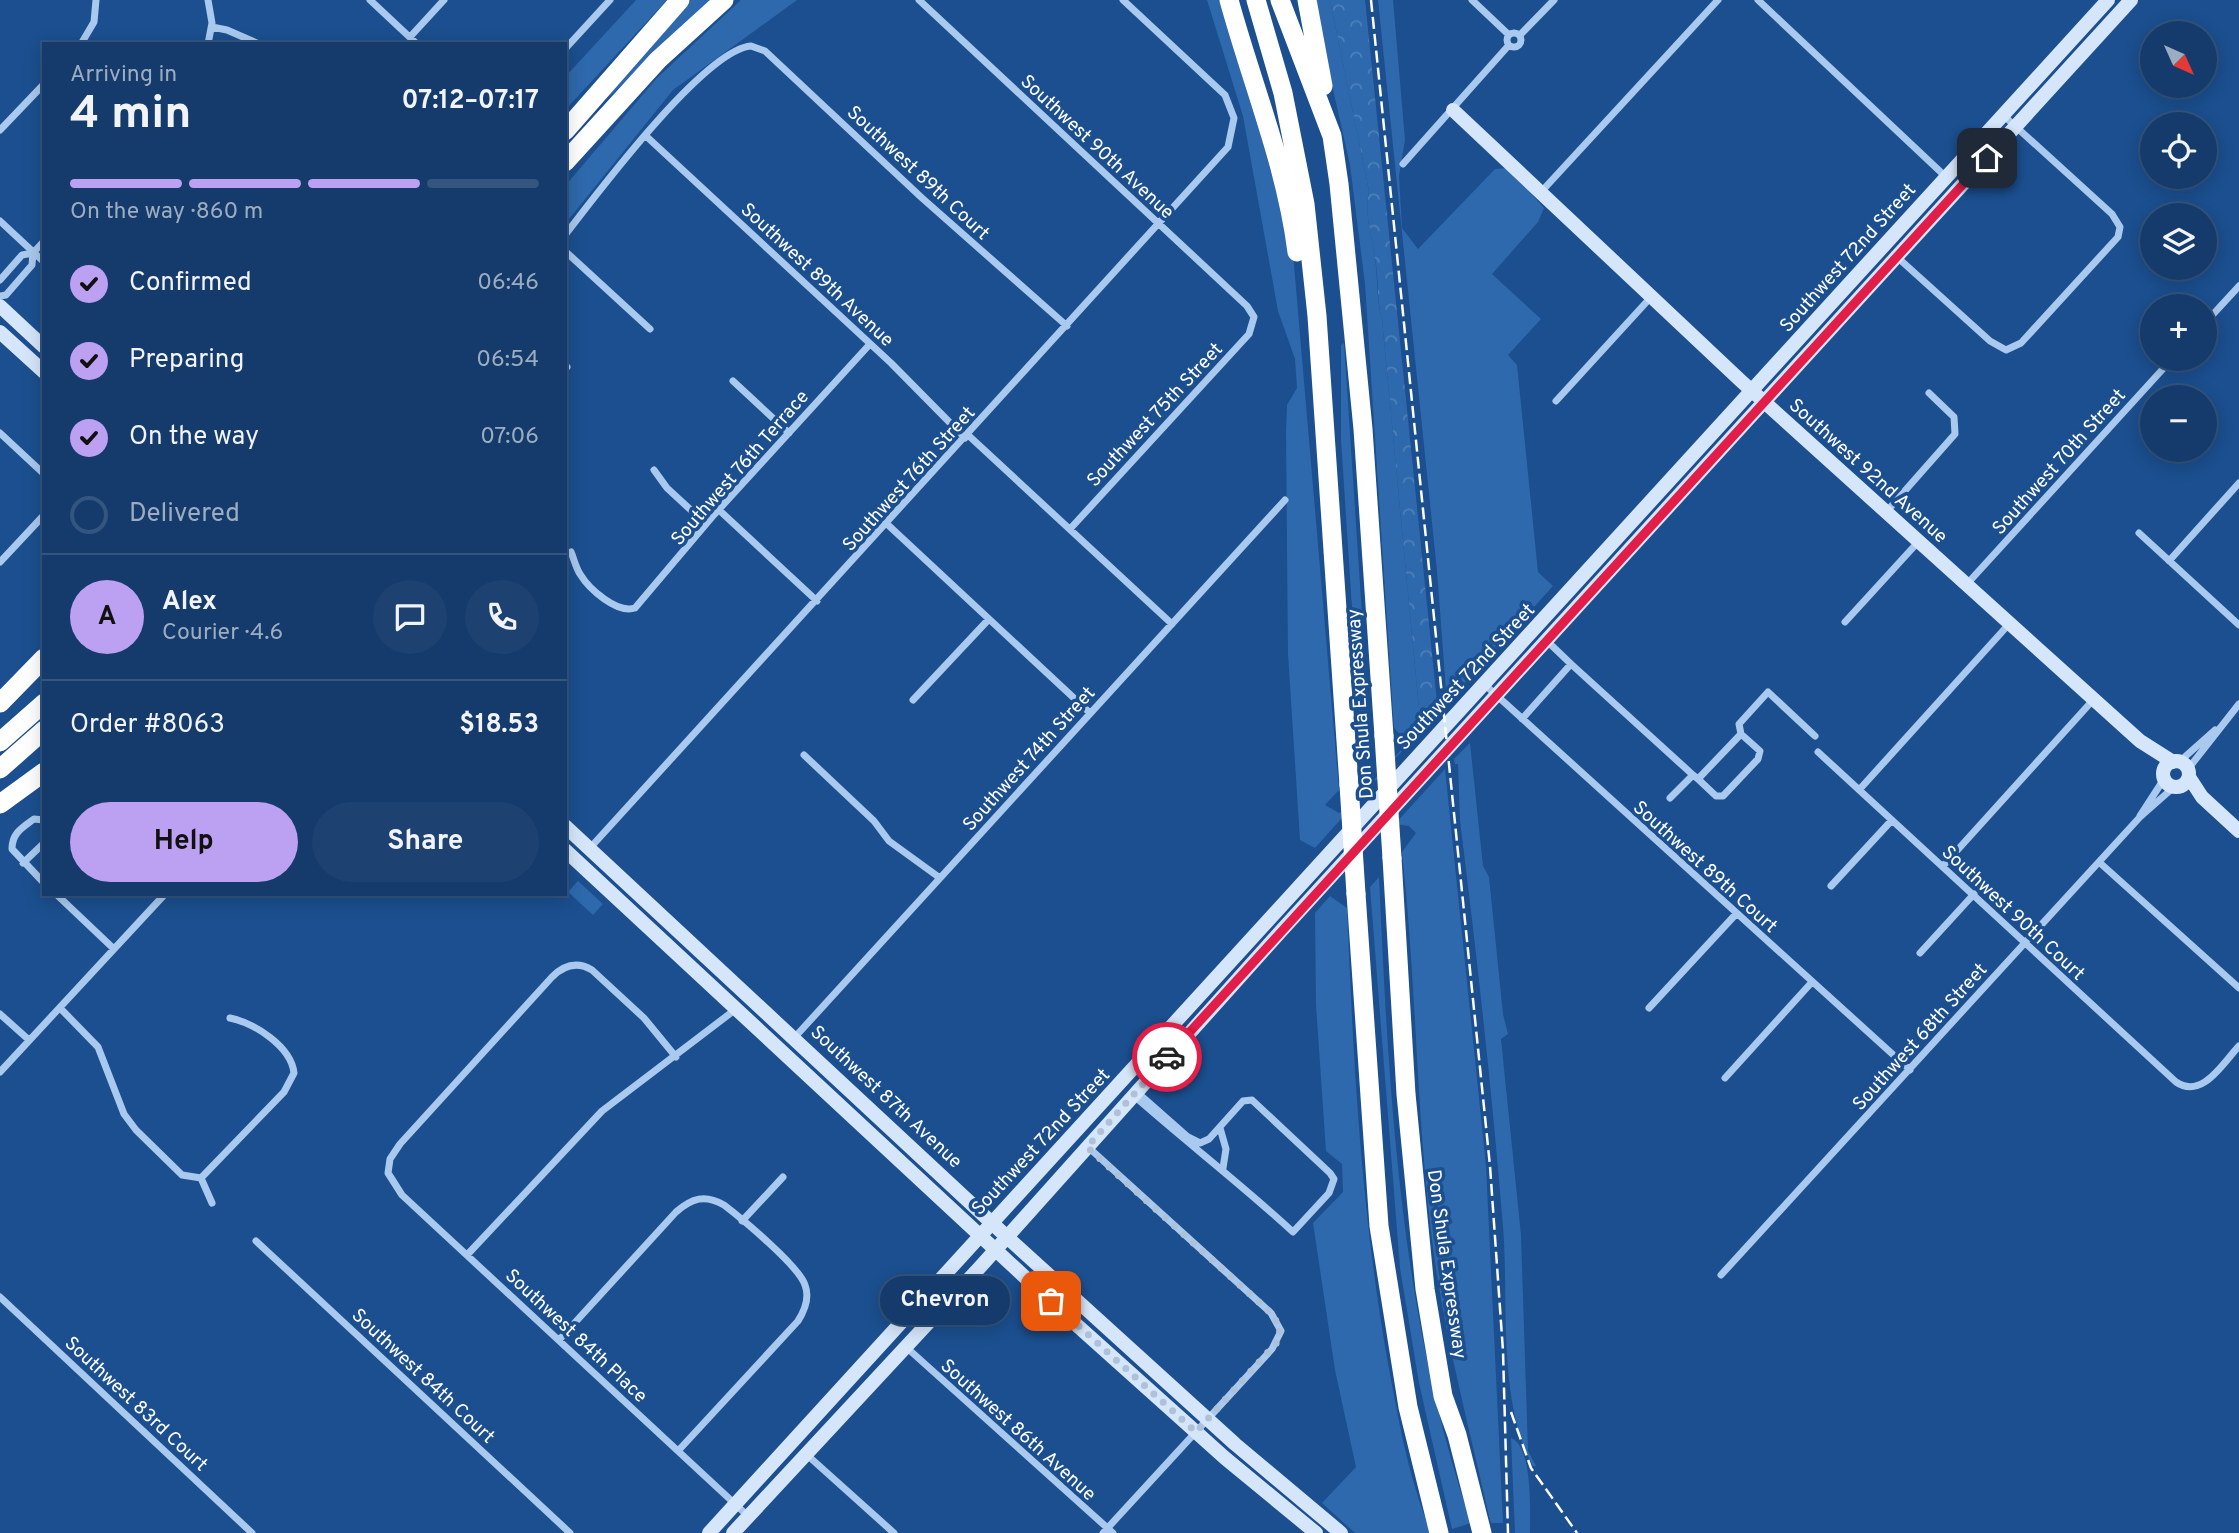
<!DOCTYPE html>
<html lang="en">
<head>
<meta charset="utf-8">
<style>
  :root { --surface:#143b6b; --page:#1d4271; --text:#f1f3f6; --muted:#9dadc1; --line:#33557e; --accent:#bca0f2 }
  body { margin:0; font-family:Overpass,sans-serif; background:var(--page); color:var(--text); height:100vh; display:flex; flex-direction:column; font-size:26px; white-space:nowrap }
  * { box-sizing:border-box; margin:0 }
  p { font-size:23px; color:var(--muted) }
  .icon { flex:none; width:38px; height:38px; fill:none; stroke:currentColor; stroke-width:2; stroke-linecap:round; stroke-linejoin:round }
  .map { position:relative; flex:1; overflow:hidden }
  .side { position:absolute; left:42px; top:42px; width:525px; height:854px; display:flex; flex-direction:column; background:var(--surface); border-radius:0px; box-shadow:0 4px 18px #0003,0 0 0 2px var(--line) }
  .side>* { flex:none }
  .needle { width:46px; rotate:135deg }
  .controls { position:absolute; left:2140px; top:21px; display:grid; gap:14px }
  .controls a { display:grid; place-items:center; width:77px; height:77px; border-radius:50%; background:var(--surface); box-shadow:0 4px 18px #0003,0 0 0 2px var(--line); font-size:35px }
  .pin { position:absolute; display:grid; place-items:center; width:60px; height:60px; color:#fff; margin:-30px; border-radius:14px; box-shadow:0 4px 10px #0006 }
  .courier { position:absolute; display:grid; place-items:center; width:70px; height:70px; margin:-35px; border:5px solid #e11d48; border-radius:50%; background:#fff; color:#222; box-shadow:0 2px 9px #0007 }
  .bubble { position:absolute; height:49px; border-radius:24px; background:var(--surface); box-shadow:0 4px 18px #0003,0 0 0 2px var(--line); font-size:23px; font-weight:700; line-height:49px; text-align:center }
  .summary em { font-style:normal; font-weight:700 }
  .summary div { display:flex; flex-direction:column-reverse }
  .summary { display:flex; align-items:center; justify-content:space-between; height:119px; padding:0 28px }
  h1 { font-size:46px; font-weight:700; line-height:52px }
  .bar { display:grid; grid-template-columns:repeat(4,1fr); gap:10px 7px; align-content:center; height:84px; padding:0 28px }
  .bar i { height:9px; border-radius:5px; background:var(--line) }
  .bar .selected { background:var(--accent) }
  .bar p { grid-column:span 4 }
  .line { display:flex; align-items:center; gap:18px; padding:0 28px; border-top:2px solid var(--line) }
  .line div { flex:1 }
  .round { display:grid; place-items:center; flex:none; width:74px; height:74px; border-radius:37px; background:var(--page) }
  ol { padding:0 28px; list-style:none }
  li { display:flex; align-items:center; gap:21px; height:77px }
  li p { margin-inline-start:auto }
  li .icon { padding:7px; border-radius:50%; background:var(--accent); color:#111; stroke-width:4 }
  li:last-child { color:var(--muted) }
  li i { width:38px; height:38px; border:4px solid var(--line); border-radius:50% }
  .cta { display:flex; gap:14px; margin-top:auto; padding:14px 28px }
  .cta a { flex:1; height:80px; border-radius:42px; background:var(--accent); color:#111; font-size:28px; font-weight:700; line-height:80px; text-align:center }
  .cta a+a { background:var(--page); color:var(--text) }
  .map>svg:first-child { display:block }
  .green { fill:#2e69ad }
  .forest { fill:url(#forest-crowns) }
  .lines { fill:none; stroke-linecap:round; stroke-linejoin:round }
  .street { stroke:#a9c9ee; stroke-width:7 }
  .secondary { stroke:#d6e6fa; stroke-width:14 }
  .highway { stroke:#fff; stroke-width:19 }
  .rail { stroke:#fff; stroke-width:2.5; stroke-dasharray:12 5; stroke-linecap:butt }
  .highway-bridge { stroke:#fff; stroke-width:19 }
  .done { stroke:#afc1d8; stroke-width:7; stroke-dasharray:0 12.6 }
  .route { stroke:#e11d48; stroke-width:9 }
  .labels { text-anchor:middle; stroke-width:7; stroke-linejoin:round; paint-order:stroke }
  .street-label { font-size:19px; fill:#fff; stroke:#1b4f8f }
</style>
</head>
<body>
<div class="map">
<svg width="2239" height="1533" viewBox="0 0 2239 1533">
  <defs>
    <pattern id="forest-crowns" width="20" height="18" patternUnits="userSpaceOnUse" patternTransform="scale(1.75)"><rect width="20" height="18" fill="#2e69ad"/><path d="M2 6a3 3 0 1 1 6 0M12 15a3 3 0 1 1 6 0" fill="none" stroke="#4d80b9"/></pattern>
  </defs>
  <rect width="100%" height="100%" fill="#1b4f8f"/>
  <!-- green -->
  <path class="green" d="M 636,0 L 667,0 L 565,110 L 565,77 Z
    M 691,0 L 711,0 L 607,99 L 615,87 Z
    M 741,0 L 797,0 L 673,90 L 565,224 L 565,186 L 657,78 Z
    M 1207,0 L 1224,0 L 1293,253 L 1339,790 L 1325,805 L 1339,813 L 1348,809 L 1408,742 L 1394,728 L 1365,284 L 1350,165 L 1313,0 L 1330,0 L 1369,191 C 1364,216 1372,234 1375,258 C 1378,279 1376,298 1382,319 L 1421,730 L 1315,848 L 1300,840 L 1288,654 L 1286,431 L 1287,405 L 1297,388 L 1295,359 L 1278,311 L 1243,116 Z
    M 1378,0 L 1393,0 L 1405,140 L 1399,176 L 1402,228 L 1418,249 L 1495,169 L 1508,168 L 1544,208 L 1538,222 L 1492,274 L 1541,319 L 1508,355 L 1517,365 L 1538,572 L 1553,586 L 1447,703 L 1437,571 Z
    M 1344,343 L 1371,751 L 1362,762 L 1341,439 L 1341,345 Z
    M 1470,743 L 1483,866 L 1489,877 L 1503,1014 L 1508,1034 L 1501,1039 L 1521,1235 L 1528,1451 L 1536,1466 L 1533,1466 C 1497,1401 1509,1301 1503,1227 C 1492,1091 1477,956 1460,821 L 1458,764 L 1455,764 L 1454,759 Z
    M 1445,769 L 1486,1166 L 1503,1523 L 1491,1523 L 1489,1516 C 1468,1422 1442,1327 1431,1231 C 1416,1106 1416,978 1402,852 L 1416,833 L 1409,826 L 1395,824 Z
    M 1379,877 C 1389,1096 1400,1315 1471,1523 L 1452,1529 L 1419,1383 L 1400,1268 L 1370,887 Z
    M 578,881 L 603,904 L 593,915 L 568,892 Z
    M 1330,896 L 1347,908 C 1353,1057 1361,1210 1387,1358 C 1398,1417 1408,1477 1431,1533 L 1355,1533 L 1322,1503 L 1356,1467 L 1335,1370 L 1313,1223 L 1343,1192 L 1342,1164 L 1326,1151 L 1316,1005 L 1315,913 Z
    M 1511,1438 C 1533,1446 1530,1512 1530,1533 L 1515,1533 Z"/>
  <!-- forest -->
  <path class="forest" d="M 1330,0 L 1365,0 L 1438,712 L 1421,730 L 1382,319 C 1376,298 1379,279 1375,258 C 1372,234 1364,216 1369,191 Z"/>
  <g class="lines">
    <!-- street -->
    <path class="street" d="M 208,0 L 212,23 L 208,44
      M 370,0 L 417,44
      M 919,0 L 1247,306 L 1254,317 L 1249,334 L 1070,529
      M 1472,0 L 1509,35
      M 1758,0 L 1946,177
      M 212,27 L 227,30 L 259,44
      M1507 40a7 7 0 1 1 14 0a7 7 0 1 1-14 0Z
      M 1520,35 L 1554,0
      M 410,37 L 444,0
      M 81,44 L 94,22 L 96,0
      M 565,49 L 610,0
      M 0,130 L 44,84
      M 646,136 L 891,363 L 965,438
      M 1403,164 L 1509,45
      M 1541,192 L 1718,0
      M 0,221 L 44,262
      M 565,235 C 596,195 704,50 751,46 L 765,51 L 922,198 L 1067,326
      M 565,251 L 650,329
      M 1897,257 L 1990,341 L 2006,350 L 2021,343 L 2118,237 L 2120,227 L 2112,214 L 2003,115
      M 0,280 L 22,255 L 33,253 L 44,241
      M 0,296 L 6,295 L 32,265 L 33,253
      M 2205,323 L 2239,286
      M 565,369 L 567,367
      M 733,381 L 789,433
      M 1556,401 L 1652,296
      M 0,433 L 44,474
      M 968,435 L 1172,624
      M 654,470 L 667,488 L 706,524
      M 719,510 L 817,601
      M 1887,511 L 1955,434 L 1954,417 L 1929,393
      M 887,524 L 1090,713
      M 2139,533 L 2239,625
      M 571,552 C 574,559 576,568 580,574 C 589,589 617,614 635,608 L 712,517 L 870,344
      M 2169,561 L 2239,483
      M 0,562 L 44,515
      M 1967,584 L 2172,359
      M 1845,622 L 1919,541
      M 1571,664 L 1693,775 L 1670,798
      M 1484,684 L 1910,1070
      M 913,700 L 989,619
      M 1522,719 L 1571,664 L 1547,641
      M 1818,752 L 2176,1082 C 2202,1100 2223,1063 2239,1046
      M 804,755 L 874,821 L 889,841 L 940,878
      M 2179,762 L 2215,730
      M 2188,769 L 2239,704
      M 1693,775 L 1698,779 L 1741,734 L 1739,724 L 1768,692 L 1815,736
      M 1698,779 L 1716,796 L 1723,796 L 1758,759 L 1760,751 L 1741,734
      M 1859,790 L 2010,623
      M 2140,816 L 2164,779
      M 44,820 L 34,819 C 22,828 12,833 12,849 L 44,883
      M 590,848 L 1228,147 L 1234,118 L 1225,95 L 1123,0
      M 2099,862 L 2239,988
      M 23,863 L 44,843
      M 1943,866 L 2094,699
      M 1831,886 L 1892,820
      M 56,894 L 114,949
      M 1920,953 L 1974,894
      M 60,1008 L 98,1047 L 124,1114 L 136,1130 L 182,1175 L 201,1178
      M 1649,1008 L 1736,914
      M 0,1014 L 29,1040
      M 795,1037 L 1285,500
      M 676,1057 L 644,1018 L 592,970 C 577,961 564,965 552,977 L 400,1144 L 390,1159 L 388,1173 L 402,1195 L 748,1516
      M 0,1072 L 165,894
      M 1725,1078 L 1812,982
      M 1133,1095 C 1186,1142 1241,1184 1293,1232 L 1329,1193 L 1334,1179 L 1330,1173 L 1252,1100 L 1243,1101 L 1209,1139 L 1200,1143 L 1188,1137 L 1137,1092
      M 1220,1128 L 1226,1149 L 1223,1168
      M 1088,1147 L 1271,1313 L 1281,1331 L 1272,1349 L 1103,1533
      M 201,1178 L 284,1092 L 294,1073 C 291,1046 254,1023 230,1018
      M 201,1178 L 212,1203
      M 742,1221 L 783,1177
      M 256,1241 L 570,1533
      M 467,1255 L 602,1111 L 736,1009
      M 1721,1275 L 2140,817 L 2174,787
      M 0,1297 L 252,1533
      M 559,1340 L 676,1212 C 692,1198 705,1194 724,1205 C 741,1218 799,1266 805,1285 C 810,1298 805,1310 798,1321 L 678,1451
      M 906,1347 L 1113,1533
      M 806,1454 L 894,1533"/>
    <!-- secondary -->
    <path class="secondary" d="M 1453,110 L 1741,381 L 2140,741 L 2173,762
      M 0,306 L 44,347
      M 0,332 L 44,372
      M2163 774a13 13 0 1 1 26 0a13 13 0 1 1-26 0Z
      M 2189,777 L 2202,797 L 2239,831
      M 565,826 L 1007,1237 L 1235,1444 L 1341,1533
      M 565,850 L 1070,1319 L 1225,1458 L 1316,1533
      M 709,1533 L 2108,0
      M 733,1533 L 981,1266 L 1281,931 L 2131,0"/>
    <!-- highway -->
    <path class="highway" d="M 1229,0 C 1252,84 1286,165 1297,252
      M 1256,0 L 1283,93 L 1305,204 L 1317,316 L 1349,785
      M 1280,0 L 1332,136 L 1339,184 L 1363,429 L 1384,736
      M 1307,0 L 1323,86
      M 565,131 L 680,0
      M 565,162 L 658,60 L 724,0
      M 0,703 L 44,658
      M 0,742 L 44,703
      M 0,769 L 44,730
      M 0,804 L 44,772
      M 1392,858 L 1406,1094 L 1425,1289 L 1443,1396 L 1457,1435 L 1482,1533
      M 1356,894 L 1379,1226 L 1408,1407 L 1439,1533"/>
    <!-- rail -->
    <path class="rail" d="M 1371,0 L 1490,1166 L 1503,1351 L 1508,1533
      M 1511,1412 L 1531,1468 L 1577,1533"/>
    <!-- highway-bridge -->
    <path class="highway-bridge" d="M 1384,736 L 1392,858
      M 1349,785 L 1356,894"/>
  </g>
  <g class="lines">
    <!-- done -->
    <path class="done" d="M 1051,1301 L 1196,1432 L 1279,1340 L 1280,1327 L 1271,1313 L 1087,1147 L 1167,1057"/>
    <!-- route -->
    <path class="route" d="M 1167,1057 L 1987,158"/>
  </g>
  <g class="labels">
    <!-- street labels -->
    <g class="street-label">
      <text transform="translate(1098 146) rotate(43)" y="7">Southwest 90th Avenue</text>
      <text transform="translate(919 172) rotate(43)" y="7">Southwest 89th Court</text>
      <text transform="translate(1847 257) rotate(-48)" y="7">Southwest 72nd Street</text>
      <text transform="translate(818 274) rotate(43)" y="7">Southwest 89th Avenue</text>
      <text transform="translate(1154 414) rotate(-47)" y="7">Southwest 75th Street</text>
      <text transform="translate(2058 461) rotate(-48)" y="7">Southwest 70th Street</text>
      <text transform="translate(739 467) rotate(-49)" y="7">Southwest 76th Terrace</text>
      <text transform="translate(1869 470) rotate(42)" y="7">Southwest 92nd Avenue</text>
      <text transform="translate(908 478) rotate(-48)" y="7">Southwest 76th Street</text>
      <text transform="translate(1465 676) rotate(-47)" y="7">Southwest 72nd Street</text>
      <text transform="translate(1359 704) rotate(-94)" y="7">Don Shula Expressway</text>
      <text transform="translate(1028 758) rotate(-48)" y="7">Southwest 74th Street</text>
      <text transform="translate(1706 866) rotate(42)" y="7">Southwest 89th Court</text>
      <text transform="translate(2014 912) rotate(43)" y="7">Southwest 90th Court</text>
      <text transform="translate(1919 1036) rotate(-48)" y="7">Southwest 68th Street</text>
      <text transform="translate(887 1096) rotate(43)" y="7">Southwest 87th Avenue</text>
      <text transform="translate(1040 1141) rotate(-47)" y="7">Southwest 72nd Street</text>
      <text transform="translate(1448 1264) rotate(82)" y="7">Don Shula Expressway</text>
      <text transform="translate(577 1335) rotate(43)" y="7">Southwest 84th Place</text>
      <text transform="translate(424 1375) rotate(43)" y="7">Southwest 84th Court</text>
      <text transform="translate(137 1403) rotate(43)" y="7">Southwest 83rd Court</text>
      <text transform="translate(1019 1429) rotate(42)" y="7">Southwest 86th Avenue</text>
    </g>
  </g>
</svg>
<div class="controls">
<a><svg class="needle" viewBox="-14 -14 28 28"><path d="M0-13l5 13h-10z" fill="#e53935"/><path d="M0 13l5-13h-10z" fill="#9dadc1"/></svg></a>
<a><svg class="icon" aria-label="locate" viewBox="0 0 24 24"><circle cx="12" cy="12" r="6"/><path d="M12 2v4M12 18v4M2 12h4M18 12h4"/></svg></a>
<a><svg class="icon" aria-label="layers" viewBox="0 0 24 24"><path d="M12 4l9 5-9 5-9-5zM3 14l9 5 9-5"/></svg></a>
<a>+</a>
<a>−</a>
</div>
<div class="pin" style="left:1051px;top:1301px;background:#ea580c"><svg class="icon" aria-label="bag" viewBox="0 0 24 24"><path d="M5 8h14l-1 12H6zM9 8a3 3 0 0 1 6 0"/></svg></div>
<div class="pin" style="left:1987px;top:158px;background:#1f2937"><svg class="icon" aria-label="home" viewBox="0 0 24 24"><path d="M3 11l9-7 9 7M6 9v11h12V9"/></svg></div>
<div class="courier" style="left:1167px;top:1057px"><svg class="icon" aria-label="car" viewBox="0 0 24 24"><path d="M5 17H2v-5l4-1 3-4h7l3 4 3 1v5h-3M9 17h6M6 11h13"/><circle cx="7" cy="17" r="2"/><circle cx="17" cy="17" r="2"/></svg></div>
<div class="bubble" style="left:880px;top:1276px;width:130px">Chevron</div>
<section class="side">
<div class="summary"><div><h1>4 min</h1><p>Arriving in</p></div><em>07:12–07:17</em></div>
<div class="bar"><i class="selected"></i><i class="selected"></i><i class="selected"></i><i></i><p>On the way · 860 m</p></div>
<ol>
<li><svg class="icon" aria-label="check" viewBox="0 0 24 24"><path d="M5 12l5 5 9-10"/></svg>Confirmed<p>06:46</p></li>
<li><svg class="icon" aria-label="check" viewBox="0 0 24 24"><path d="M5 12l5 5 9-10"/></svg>Preparing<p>06:54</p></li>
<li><svg class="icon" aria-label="check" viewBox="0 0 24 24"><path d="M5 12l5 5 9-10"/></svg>On the way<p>07:06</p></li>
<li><i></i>Delivered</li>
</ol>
<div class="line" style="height:126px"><b class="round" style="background:var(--accent);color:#111">A</b><div><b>Alex</b><p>Courier · 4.6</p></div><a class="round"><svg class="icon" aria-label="chat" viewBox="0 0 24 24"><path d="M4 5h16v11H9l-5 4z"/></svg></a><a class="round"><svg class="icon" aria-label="phone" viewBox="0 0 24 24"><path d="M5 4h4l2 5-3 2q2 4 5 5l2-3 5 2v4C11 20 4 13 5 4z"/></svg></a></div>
<div class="line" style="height:91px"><div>Order #8063</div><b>$18.53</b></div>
<div class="cta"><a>Help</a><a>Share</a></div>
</section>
</div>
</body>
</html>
